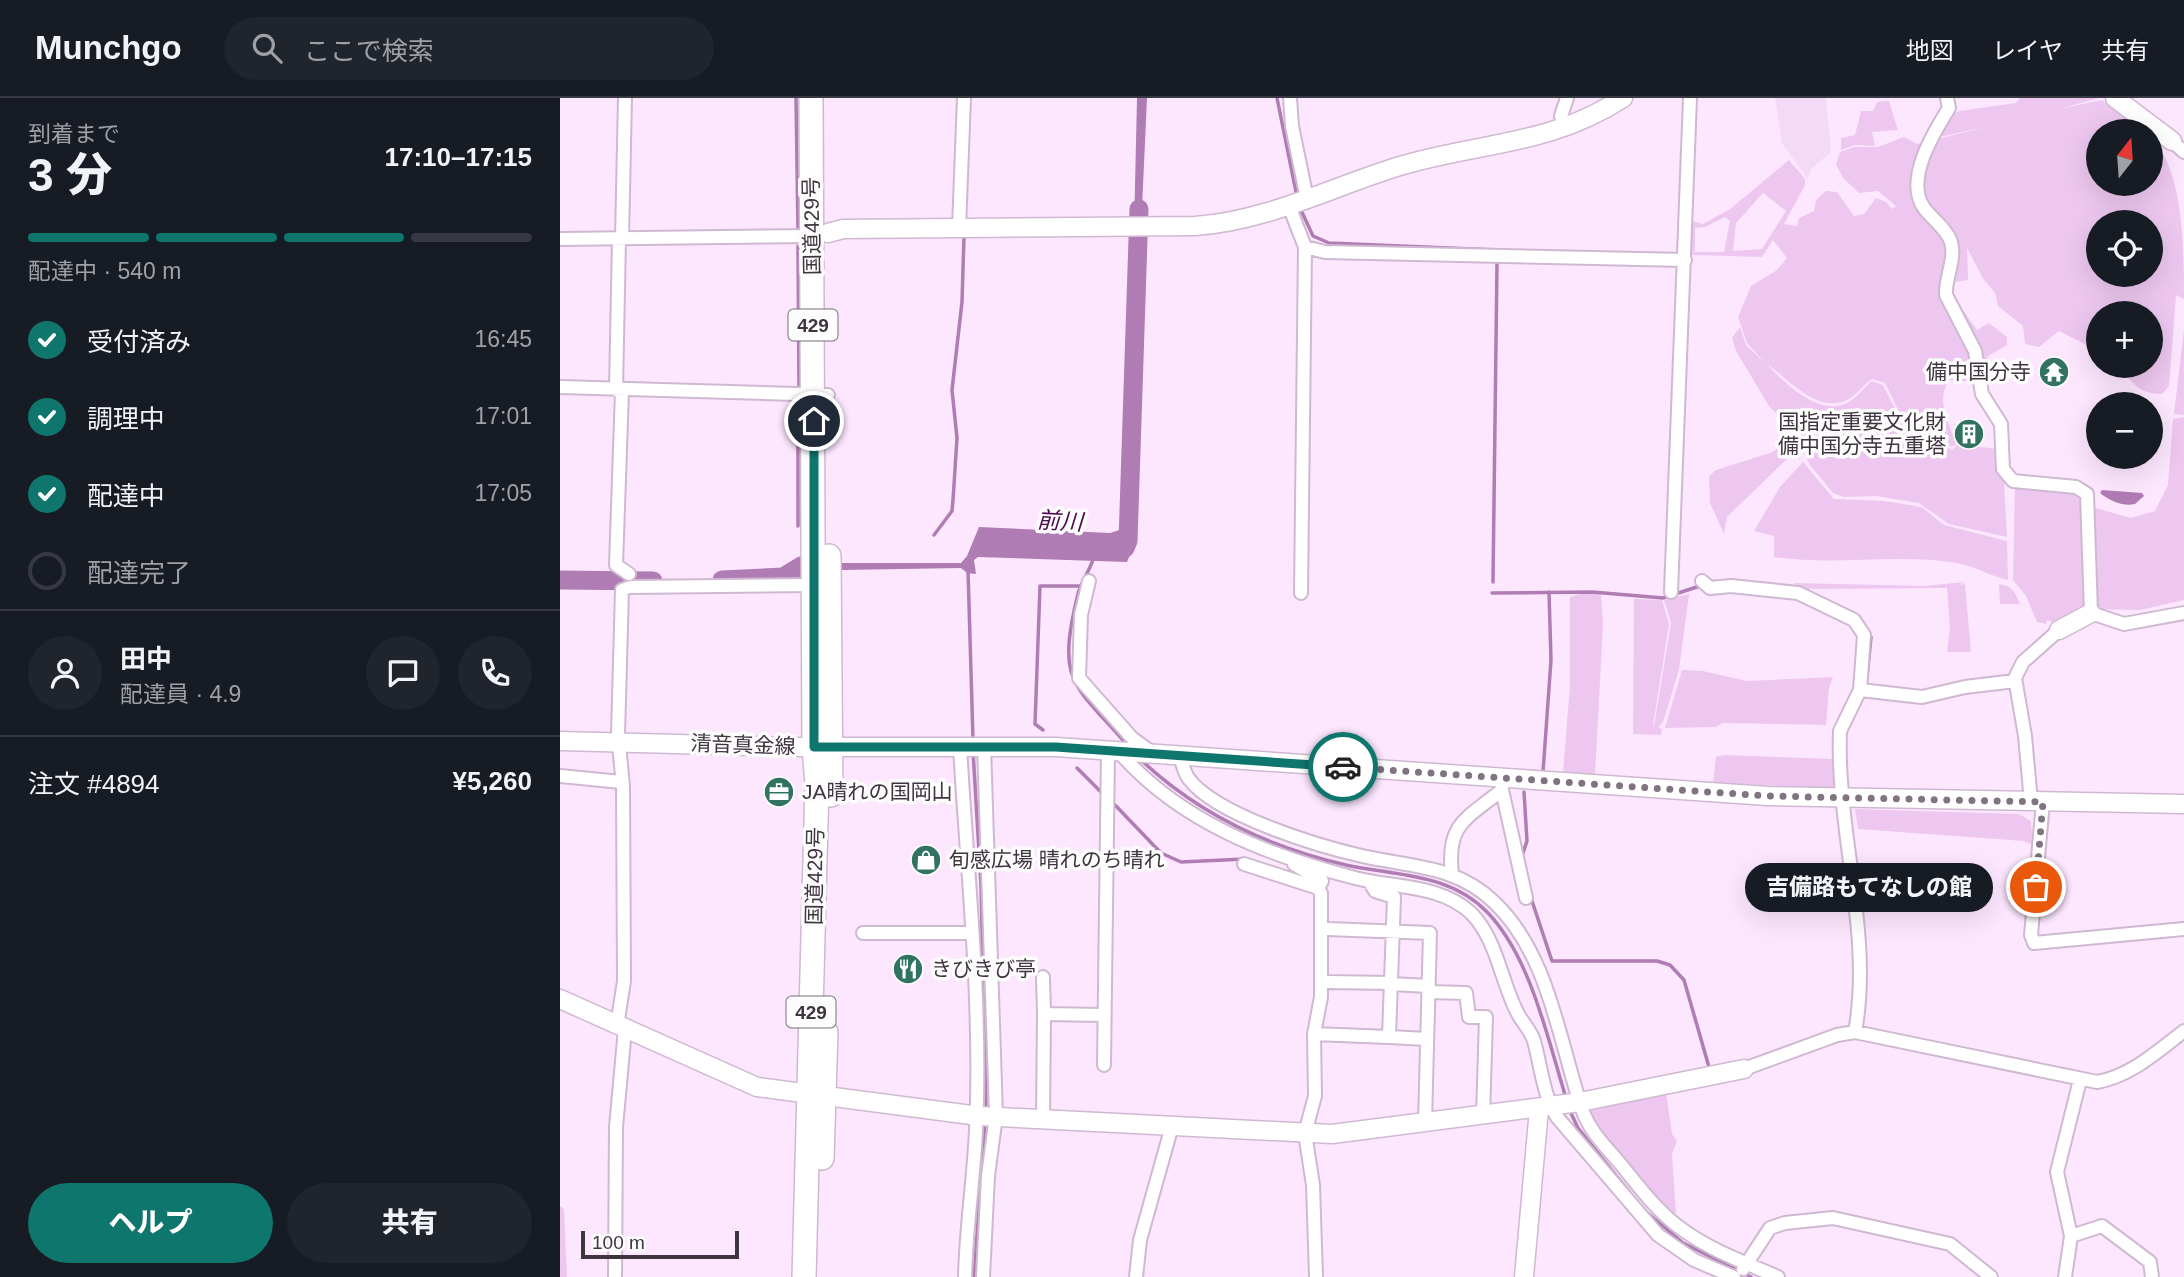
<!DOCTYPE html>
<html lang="ja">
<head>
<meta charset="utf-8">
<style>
  :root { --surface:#171b24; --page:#20242c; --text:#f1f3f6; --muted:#9ea1a6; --line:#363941; --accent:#0f766e }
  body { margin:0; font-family:Helvetica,"Noto Sans JP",sans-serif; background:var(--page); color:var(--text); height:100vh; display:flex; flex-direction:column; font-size:26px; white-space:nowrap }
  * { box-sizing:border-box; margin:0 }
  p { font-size:23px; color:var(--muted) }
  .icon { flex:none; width:38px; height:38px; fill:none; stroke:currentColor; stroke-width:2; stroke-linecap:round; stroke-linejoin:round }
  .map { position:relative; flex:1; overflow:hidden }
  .drawer { display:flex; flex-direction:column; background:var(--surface); width:560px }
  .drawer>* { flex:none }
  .needle { width:46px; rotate:17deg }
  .controls { position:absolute; left:1526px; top:21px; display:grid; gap:14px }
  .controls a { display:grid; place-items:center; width:77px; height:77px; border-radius:50%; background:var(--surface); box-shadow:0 7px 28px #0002; font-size:35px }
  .scale { position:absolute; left:21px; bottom:18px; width:158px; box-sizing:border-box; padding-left:7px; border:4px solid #3e353e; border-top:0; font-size:19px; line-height:24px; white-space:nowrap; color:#3e353e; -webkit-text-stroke:5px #fcfcfc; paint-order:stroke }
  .pin { position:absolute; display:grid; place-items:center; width:60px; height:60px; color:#fff; margin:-30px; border:4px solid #fff; border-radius:50%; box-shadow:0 2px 7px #0007 }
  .courier { position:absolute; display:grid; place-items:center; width:70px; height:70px; margin:-35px; border:5px solid #0f766e; border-radius:50%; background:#fff; color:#222; box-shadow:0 2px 9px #0007 }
  .bubble { position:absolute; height:49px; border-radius:24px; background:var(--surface); box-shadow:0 7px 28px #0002; font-size:23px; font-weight:800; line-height:49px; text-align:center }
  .overview em { font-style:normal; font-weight:800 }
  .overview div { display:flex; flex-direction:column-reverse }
  .overview { display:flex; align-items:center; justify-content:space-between; height:119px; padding:0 28px }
  h1 { font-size:46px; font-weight:800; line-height:52px }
  .bar { display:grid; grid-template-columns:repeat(4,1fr); gap:10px 7px; align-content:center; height:84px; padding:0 28px }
  .bar i { height:9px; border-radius:5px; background:var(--line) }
  .bar .active { background:var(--accent) }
  .bar p { grid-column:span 4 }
  .line { display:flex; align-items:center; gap:18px; padding:0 28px; border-top:2px solid var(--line) }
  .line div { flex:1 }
  .round { display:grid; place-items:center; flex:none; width:74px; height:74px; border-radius:37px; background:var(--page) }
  ol { padding:0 28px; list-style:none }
  li { display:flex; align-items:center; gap:21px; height:77px }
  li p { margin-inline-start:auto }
  li .icon { padding:7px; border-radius:50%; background:var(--accent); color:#fff; stroke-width:4 }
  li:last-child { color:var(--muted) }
  li i { width:38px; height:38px; border:4px solid var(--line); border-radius:50% }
  .button { display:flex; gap:14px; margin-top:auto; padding:14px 28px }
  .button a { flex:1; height:80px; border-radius:42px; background:var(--accent); color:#fff; font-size:28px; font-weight:800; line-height:80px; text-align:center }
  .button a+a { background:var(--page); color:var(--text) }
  header { display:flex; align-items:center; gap:42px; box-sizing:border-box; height:98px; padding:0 35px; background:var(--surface); border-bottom:2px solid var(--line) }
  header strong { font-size:33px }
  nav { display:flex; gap:38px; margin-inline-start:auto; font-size:24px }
  .search { width:490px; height:63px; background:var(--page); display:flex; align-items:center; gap:18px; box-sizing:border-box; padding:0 24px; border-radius:38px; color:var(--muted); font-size:26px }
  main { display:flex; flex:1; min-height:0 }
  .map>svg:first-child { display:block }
  .built { fill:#f5daf7 }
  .green { fill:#edc7f0; fill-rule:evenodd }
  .water { fill:#af7cb4 }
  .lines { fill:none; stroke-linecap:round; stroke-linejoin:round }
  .stream { stroke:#af7cb4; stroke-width:3.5 }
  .river { stroke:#af7cb4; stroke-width:19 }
  .street-casing { stroke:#cfb9d1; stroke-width:16 }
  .secondary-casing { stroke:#cfb9d1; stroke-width:21 }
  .highway-casing { stroke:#cfb9d1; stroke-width:26 }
  .street { stroke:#fff; stroke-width:12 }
  .secondary { stroke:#fff; stroke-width:18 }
  .highway { stroke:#fff; stroke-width:23 }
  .done { stroke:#817382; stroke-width:7; stroke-dasharray:0 12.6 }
  .route { stroke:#0f766e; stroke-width:9 }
  .labels { text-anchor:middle; stroke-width:7; stroke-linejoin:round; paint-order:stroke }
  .shield { fill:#fcfcfc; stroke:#777177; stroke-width:2 }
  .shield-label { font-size:19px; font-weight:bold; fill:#3e353e }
  .street-label { font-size:21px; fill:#3e353e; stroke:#fcfcfc }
  .poi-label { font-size:21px; fill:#3e353e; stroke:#fcfcfc; text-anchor:start }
  .water-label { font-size:23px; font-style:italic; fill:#4b0951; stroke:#fcfcfc }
</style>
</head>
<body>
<header>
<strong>Munchgo</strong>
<div class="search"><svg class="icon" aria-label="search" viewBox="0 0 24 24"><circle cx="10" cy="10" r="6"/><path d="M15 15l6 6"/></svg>ここで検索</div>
<nav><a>地図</a><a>レイヤ</a><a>共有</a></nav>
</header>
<main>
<section class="drawer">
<div class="overview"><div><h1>3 分</h1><p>到着まで</p></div><em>17:10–17:15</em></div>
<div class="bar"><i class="active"></i><i class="active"></i><i class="active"></i><i></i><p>配達中 · 540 m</p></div>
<ol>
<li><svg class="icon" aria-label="check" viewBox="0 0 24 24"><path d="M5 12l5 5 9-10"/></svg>受付済み<p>16:45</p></li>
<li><svg class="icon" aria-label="check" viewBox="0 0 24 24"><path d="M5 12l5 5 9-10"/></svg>調理中<p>17:01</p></li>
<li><svg class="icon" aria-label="check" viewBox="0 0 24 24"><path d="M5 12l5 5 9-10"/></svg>配達中<p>17:05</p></li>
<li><i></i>配達完了</li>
</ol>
<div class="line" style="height:126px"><a class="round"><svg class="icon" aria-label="person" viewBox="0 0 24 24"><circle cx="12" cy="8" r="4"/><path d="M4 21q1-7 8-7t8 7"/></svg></a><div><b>田中</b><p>配達員 · 4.9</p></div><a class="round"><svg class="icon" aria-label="chat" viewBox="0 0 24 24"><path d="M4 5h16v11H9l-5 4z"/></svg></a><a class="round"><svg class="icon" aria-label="phone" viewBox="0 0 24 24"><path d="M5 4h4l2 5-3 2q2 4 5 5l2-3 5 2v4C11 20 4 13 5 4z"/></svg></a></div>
<div class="line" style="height:91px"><div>注文 #4894</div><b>¥5,260</b></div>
<div class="button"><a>ヘルプ</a><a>共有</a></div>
</section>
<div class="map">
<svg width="1624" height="1179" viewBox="0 0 1624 1179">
  <rect width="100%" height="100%" fill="#fde7ff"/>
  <!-- built -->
  <path class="built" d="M 1215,0 L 1266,0 L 1271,54 L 1251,71 L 1248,82 L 1222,45 Z"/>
  <!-- green -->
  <path class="green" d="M 1460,0 L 1539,0 L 1499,11 L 1542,2 L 1582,33 L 1538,33 L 1538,86 L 1591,86 L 1591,38 C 1624,74 1624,149 1624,201 L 1616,197 L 1609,288 L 1602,296 C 1570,296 1575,276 1549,268 L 1591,268 L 1591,215 L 1538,215 L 1538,263 L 1525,246 L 1499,233 L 1479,249 L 1465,246 L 1463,228 L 1438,208 L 1435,195 L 1424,182 L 1407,150 L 1408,182 L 1394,184 L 1383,181 L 1382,198 L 1395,201 L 1417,232 L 1429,225 L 1447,239 L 1447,247 L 1428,258 L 1424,278 L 1406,283 L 1389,282 C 1375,303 1390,325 1396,347 L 1391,349 L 1360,323 L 1361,330 L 1353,333 L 1344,324 L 1325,285 L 1312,281 C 1303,287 1297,297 1287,302 C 1256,316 1229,281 1207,266 C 1224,285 1259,319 1287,305 C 1298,299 1303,290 1312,283 L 1323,287 L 1342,324 L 1353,335 L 1363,329 L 1392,352 L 1398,346 L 1437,351 L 1444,384 L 1447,439 L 1389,426 L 1359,405 L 1316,398 L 1283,399 L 1273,395 L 1250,367 L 1232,331 L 1209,308 L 1176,253 L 1172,240 L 1180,229 L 1186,247 L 1205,265 L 1187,245 L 1178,219 L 1191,188 L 1217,172 L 1227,160 L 1213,142 L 1202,159 L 1133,157 L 1129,154 L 1133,98 L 1132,123 L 1143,126 L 1170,111 L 1229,62 L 1245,81 L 1245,87 L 1224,126 L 1237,128 L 1239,120 L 1254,113 L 1256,102 L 1266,93 L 1277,94 L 1294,118 L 1304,116 L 1316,100 L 1326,104 L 1332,111 L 1336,108 L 1318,93 L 1299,95 L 1283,80 L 1276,66 L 1280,54 L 1294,49 L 1318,49 L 1344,39 L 1357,46 L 1426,29 L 1375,40 L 1387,19 L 1399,13 L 1456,5 ZM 1203,95 L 1226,113 L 1202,151 L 1173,153 L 1176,125 ZM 1165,119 L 1170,123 L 1164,154 L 1135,154 L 1135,130 L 1145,129 ZM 1538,124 L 1591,124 L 1591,177 L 1538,177 Z
    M 1329,3 L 1338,32 L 1312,34 L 1315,48 L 1295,47 L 1281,52 L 1281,40 L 1295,37 L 1301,13 L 1313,13 L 1317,4 Z
    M 1624,231 L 1624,317 L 1614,316 Z
    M 1624,319 L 1624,502 L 1580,512 L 1536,511 L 1532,409 L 1571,420 L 1595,413 L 1608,387 L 1613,321 Z
    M 1228,342 L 1238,349 L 1240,362 L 1234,355 L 1231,357 L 1167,419 L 1164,436 L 1150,405 L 1149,378 L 1156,372 L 1213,354 Z
    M 1243,364 L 1274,401 L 1324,403 L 1356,408 L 1363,410 L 1384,427 L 1447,443 L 1448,482 C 1430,478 1415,468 1397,465 C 1336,455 1274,468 1214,459 L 1214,438 L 1194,433 L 1220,389 Z
    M 1455,388 L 1512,390 L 1523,402 L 1525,509 L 1496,526 L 1487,522 L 1486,526 L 1477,524 L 1466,498 L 1453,482 Z
    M 1405,484 L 1398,487 L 1405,486 L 1411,554 L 1387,554 L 1390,530 L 1387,490 L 1248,491 L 1233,485 L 1364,488 Z
    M 1439,486 C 1453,488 1455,494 1460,506 L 1440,506 Z
    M 1023,495 L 1041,496 L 1043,527 L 1035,677 L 1003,674 L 1010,588 L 1010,499 Z
    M 1129,496 L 1119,572 L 1103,624 L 1098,630 L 1094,628 L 1111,525 L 1104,502 Z
    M 1074,501 L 1102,502 L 1109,526 L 1093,628 L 1102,631 L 1101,637 L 1073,636 Z
    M 1122,572 L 1143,573 L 1187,583 L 1273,579 L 1269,590 L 1266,627 L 1162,625 L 1156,629 L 1105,630 Z
    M 1164,657 L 1275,661 L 1276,690 L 1153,685 L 1156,659 Z
    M 1295,711 L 1459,716 L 1471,723 L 1473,747 L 1464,743 L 1298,731 Z
    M 1106,994 L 1112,1036 L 1117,1043 L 1112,1056 L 1116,1116 L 1107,1110 L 1055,1053 L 1031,1015 L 1033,1008 Z
    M 0,1108 L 4,1111 L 7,1179 L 0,1179 Z"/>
  <!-- water -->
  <path class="water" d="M 577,0 L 587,0 L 581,132 L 574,132 Z
    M 1542,392 L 1582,395 L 1584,398 L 1575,406 C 1563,409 1550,403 1540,395 Z
    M 572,428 L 571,454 L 567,464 L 418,459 L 414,462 L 416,476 L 407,475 L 401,470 L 283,472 L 220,481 L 219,477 L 237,461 L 283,465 L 401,465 L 407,458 L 419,429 L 550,435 Z"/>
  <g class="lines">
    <!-- stream -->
    <path class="stream" d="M 236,0 L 238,134
      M 717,0 L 737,99
      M 740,110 L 753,138 L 769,145 L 937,152
      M 238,148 L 239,290
      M 238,428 L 238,300
      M 374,437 L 392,413 L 393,402 L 397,340 L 392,292 L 402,204 L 404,139
      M 533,461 C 530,473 521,483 518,496 C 496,586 513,584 568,648
      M 408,472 L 413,642
      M 933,484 L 937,165
      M 1153,484 L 1170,483
      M 932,495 L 1032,494 L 1103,500 L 1143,487
      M 1297,518 L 1311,539 L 1306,589
      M 483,632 L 475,626 L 480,488 L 521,488
      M 413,653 L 421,787 L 426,1013
      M 580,661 C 638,716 708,749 786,767 C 837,778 890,775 928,815 C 971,860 988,942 1006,1000
      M 517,670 L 540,693
      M 963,673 L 983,674 L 991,562 L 989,494
      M 555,707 L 601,755 L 621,764 L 685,761
      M 962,758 L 967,743 L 964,694
      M 971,800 L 992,863 L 1097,863 L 1110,867 L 1124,882 L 1149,969 L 1153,969
      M 1009,1011 L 1018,1030 L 1070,1095
      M 1084,1112 L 1123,1145 L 1191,1179
      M 414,1179 L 425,1024"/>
    <!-- river -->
    <path class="river" d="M 561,451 L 565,450 L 568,443 L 579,111
      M 0,482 L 93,483
      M 162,482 L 223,479 L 241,468"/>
    <!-- street casing -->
    <g class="street-casing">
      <path id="street" d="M 730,0 L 732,28 L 747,101
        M 1387,0 L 1389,10 C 1374,34 1344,82 1364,110 C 1372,121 1387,131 1391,144 C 1396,162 1385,179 1386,197 L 1415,253 L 1422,296 L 1441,326 L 1443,371 L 1453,383 L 1516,389 L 1527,396 L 1531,515 L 1564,526 L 1624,515
        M 1004,31 L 1001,18 L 1007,0
        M 1612,43 L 1624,54
        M 729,108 L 745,149 L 741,495
        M 399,130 L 404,0
        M 0,141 L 255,138
        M 62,141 L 65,0
        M 745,149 L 765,154 L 1125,162
        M 0,289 L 268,297
        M 56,292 L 59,141
        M 62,293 L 56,467 L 69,476
        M 529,483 L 521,517 L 519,580 L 572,640 L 594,656
        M 1142,483 L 1150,490 L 1171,488 L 1238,495 L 1294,522 L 1304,537 L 1300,592
        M 1111,494 L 1130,0
        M 400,648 C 407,775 422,903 416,1031 C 414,1080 406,1129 405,1179
        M 559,654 C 620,724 707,757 795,780 C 833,790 880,786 911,815 C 937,841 941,884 958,916 C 963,925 971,933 974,943 C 981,968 983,997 997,1019 L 1098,1137 L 1134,1162 L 1174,1179
        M 620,657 C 622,665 624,675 629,681 C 656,717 758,748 802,758 C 850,769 896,767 934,804 C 989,856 999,943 1022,1011 C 1029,1032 1044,1047 1058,1063 C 1078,1087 1097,1114 1123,1132 C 1152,1153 1186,1165 1218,1179
        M 0,678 L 61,684
        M 942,692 L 966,800
        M 1471,704 L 1465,638 L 1455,580 L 1463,564 L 1499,532
        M 1483,704 L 1471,837 L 1474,845 L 1624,831
        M 684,766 L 758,790
        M 734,766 L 762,783 L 758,790 L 761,795 L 761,899 L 754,936 L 755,998 L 745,1035 L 753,1087 L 756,1179
        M 892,776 C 886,726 906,721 942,692 L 941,680
        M 768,831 L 870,835 L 865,1025
        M 303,835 L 412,835
        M 483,879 L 484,916
        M 768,884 L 831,885
        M 831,886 L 869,888
        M 869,894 L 906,895 L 909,919 L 926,919 L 923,1018
        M 57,928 L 64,883 L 63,688 L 58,636 L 62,492 L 70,489 L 254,487
        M 1295,934 C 1313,836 1276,734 1280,633 L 1300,592 L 1362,599 L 1405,589 L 1455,583
        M 754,936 L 829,939 L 834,799 L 815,793 L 809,783
        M 829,939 L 867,941
        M 544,967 L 548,653
        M 1184,971 L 1277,937 L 1295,934 L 1537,984 C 1571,978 1598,953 1624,933
        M 483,1021 L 484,916 L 544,917
        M 1511,1138 L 1542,1128 L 1590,1164 L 1592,1179
        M 1183,1171 L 1210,1130 L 1225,1125 L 1273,1120 L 1390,1146 L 1431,1179
        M 55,1179 L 56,1029 L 65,931
        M 423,1179 L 428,1078 L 436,1018 L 424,648
        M 576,1179 L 580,1142 L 612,1028
        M 1505,1179 L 1511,1138 L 1497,1074 L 1520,982"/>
    </g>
    <!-- secondary casing -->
    <g class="secondary-casing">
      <path id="secondary" d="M 1555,0 L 1612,43
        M 268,135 L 283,131 L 635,128 C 708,123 771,89 840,68 C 920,44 989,48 1063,0
        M 1499,532 L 1531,515
        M 0,643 L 236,649 L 496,649 L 1208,698 L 1624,706
        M 0,901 L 197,989 L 419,1018 L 772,1036 L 1020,1004 L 1184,971
        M 964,1179 L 979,1011"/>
    </g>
    <!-- highway casing -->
    <g class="highway-casing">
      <path id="highway" d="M 269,458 L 271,697
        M 262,1060 L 266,934
        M 244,1179 L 257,686 L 254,649 L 251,0"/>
    </g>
    <!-- street -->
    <use href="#street" class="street"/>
    <!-- secondary -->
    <use href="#secondary" class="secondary"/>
    <!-- highway -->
    <use href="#highway" class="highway"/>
  </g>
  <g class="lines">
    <!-- done -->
    <path class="done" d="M 783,669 L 1208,698 L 1483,704 L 1476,789"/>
    <!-- route -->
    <path class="route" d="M 254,323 L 254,649 L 496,649 L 783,669"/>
  </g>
  <!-- icons -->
  <defs>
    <g id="temple-disc" transform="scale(1.575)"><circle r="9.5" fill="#317261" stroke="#fcfcfc"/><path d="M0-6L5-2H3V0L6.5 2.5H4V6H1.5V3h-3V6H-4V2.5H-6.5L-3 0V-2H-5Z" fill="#fff"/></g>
    <g id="building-disc" transform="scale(1.575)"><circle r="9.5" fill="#317261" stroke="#fcfcfc"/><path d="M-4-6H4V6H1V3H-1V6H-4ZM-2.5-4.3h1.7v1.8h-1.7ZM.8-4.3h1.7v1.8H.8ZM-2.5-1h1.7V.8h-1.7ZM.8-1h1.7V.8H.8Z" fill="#fff"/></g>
    <g id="office-disc" transform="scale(1.575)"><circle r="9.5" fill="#317261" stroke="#fcfcfc"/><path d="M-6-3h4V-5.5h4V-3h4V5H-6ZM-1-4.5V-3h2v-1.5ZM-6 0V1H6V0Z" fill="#fff"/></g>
    <g id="shop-disc" transform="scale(1.575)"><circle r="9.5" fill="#317261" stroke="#fcfcfc"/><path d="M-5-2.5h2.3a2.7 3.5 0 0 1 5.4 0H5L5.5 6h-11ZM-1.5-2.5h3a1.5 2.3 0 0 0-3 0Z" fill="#fff"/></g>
    <g id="restaurant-disc" transform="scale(1.575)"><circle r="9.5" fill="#317261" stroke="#fcfcfc"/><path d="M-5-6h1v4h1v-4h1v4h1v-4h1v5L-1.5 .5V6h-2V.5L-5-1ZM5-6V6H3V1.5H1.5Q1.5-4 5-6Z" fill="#fff"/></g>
  </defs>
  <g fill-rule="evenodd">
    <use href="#temple-disc" x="1494" y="274"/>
    <use href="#building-disc" x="1409" y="336"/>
    <use href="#office-disc" x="219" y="694"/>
    <use href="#shop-disc" x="366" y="762"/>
    <use href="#restaurant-disc" x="348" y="871"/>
  </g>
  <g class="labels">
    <!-- shield labels -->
    <g class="shield">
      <rect x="228.5" y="211.5" width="49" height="31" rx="5"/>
      <rect x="226.5" y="898.5" width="49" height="31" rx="5"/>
    </g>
    <g class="shield-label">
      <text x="253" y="234">429</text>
      <text x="251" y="921">429</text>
    </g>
    <!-- street labels -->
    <g class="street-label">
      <text transform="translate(252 128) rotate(-91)" y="7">国道429号</text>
      <text transform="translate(183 647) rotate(2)" y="7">清音真金線</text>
      <text transform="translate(255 778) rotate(-89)" y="7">国道429号</text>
    </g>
    <!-- poi labels -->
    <g class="poi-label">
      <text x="1471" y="281" text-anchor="end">備中国分寺</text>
      <text x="1386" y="331" text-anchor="end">国指定重要文化財<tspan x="1386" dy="24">備中国分寺五重塔</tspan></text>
      <text x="242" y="701">JA晴れの国岡山</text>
      <text x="389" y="769">旬感広場 晴れのち晴れ</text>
      <text x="371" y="878">きびきび亭</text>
    </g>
    <!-- water labels -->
    <g class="water-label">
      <text transform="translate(500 423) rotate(3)" y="8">前川</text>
    </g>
  </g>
</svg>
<div class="controls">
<a><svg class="needle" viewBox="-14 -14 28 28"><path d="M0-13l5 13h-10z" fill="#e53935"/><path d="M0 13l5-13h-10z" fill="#9ea1a6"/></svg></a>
<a><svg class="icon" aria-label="locate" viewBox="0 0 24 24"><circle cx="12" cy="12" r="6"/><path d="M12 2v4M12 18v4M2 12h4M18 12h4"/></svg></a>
<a>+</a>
<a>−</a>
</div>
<div class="scale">100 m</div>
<div class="pin" style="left:1476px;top:789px;background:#ea580c"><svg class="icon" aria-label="bag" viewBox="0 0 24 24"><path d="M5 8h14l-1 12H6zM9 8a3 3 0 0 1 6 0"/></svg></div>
<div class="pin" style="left:254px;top:323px;background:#1f2937"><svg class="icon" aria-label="home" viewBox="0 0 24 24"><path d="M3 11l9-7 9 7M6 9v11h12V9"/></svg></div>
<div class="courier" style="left:783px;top:669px"><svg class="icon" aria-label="car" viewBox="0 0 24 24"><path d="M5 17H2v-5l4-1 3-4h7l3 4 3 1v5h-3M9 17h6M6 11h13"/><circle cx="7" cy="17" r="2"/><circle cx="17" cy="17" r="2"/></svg></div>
<div class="bubble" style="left:1185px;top:765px;width:248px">吉備路もてなしの館</div>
</div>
</main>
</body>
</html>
